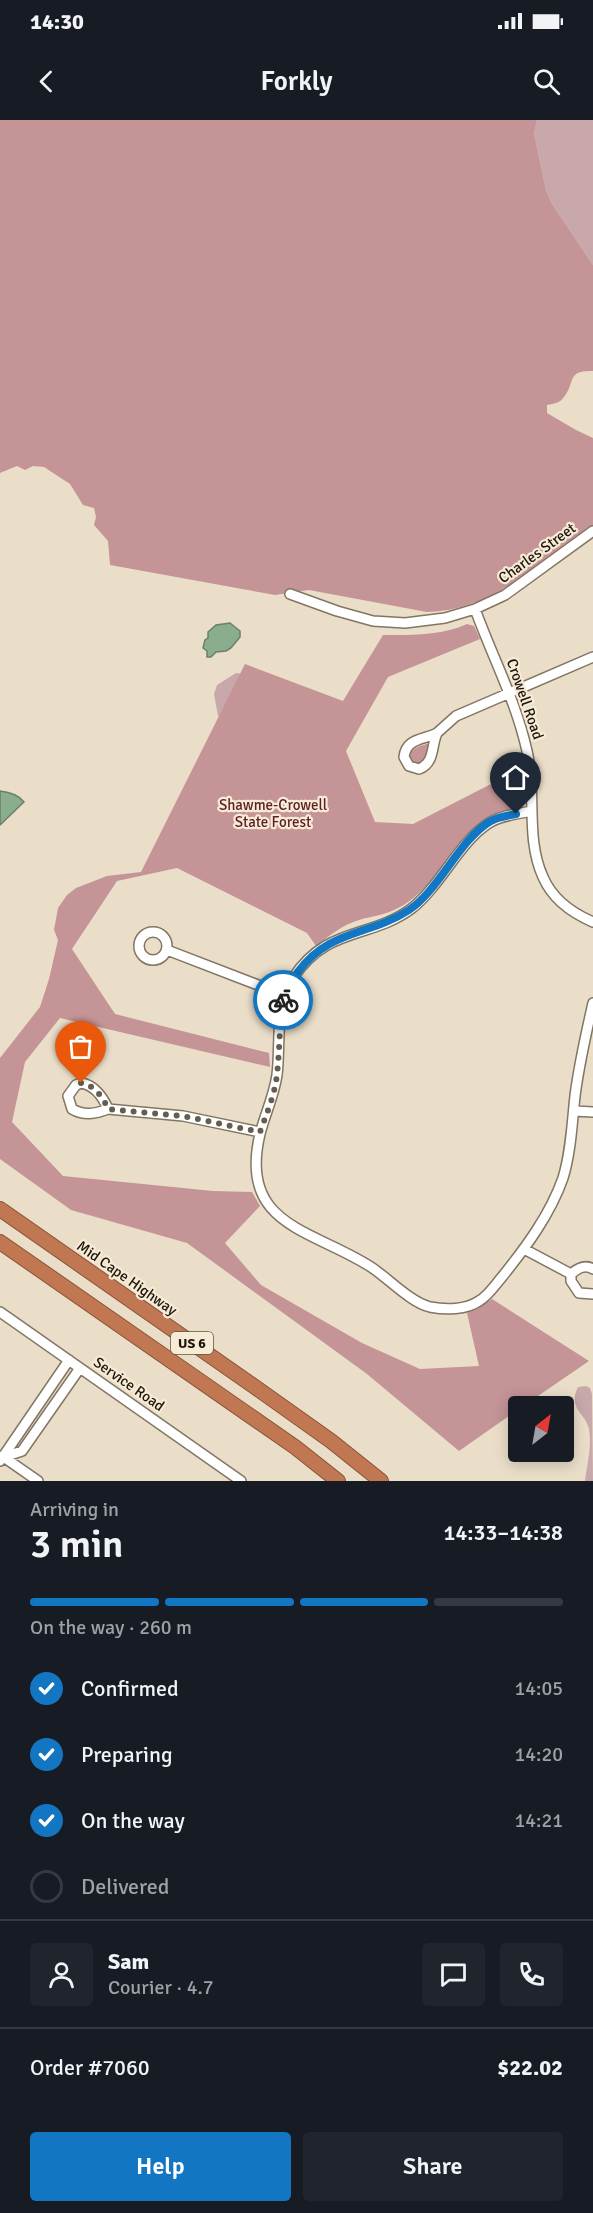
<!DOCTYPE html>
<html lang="en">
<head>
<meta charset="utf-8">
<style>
  :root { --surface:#171b24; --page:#20242c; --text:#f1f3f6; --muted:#9ea1a6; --line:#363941; --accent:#1376c2 }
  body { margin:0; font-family:Signika,sans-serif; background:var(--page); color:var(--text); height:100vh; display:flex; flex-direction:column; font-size:22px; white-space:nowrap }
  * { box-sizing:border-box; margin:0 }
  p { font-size:20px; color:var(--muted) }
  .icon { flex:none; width:33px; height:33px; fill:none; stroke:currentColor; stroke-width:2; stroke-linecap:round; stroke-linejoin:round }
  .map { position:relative; height:1361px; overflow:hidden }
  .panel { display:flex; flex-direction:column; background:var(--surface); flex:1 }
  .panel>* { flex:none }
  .needle { width:39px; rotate:31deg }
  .fabs { position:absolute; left:508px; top:1276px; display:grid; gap:12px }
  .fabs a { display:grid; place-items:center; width:66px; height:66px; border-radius:6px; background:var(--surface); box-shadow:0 3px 15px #0003; font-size:30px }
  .pin { position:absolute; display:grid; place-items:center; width:51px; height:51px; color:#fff; margin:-62px -26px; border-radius:50% 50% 50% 0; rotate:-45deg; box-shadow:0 0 6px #0007 }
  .pin .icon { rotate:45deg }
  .courier { position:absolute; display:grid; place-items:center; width:60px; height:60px; margin:-30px; border:4px solid #1376c2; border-radius:50%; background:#fff; color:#222; box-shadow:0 2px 8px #0007 }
  .overview em { font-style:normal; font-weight:600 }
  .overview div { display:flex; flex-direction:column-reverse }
  .overview { display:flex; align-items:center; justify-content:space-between; height:102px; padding:0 30px }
  h1 { font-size:39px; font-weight:600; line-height:45px }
  .bar { display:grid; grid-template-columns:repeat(4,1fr); gap:9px 6px; align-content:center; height:72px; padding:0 30px }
  .bar i { height:8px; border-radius:4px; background:var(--line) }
  .bar .active { background:var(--accent) }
  .bar p { grid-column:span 4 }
  .line { display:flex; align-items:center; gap:15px; padding:0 30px; border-top:2px solid var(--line) }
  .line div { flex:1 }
  .round { display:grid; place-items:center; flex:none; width:63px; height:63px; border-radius:6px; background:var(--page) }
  ol { padding:0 30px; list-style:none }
  li { display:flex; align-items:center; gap:18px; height:66px }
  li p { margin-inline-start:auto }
  li .icon { padding:6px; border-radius:50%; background:var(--accent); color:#fff; stroke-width:4 }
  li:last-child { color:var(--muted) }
  li i { width:33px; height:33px; border:3px solid var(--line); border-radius:50% }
  .cta { display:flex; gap:12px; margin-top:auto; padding:12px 30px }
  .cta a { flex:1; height:69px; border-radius:6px; background:var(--accent); color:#fff; font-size:24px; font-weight:600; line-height:69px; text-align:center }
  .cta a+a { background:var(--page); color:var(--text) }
  .status { display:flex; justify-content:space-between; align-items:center; height:42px; padding:0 30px; background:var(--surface); direction:ltr }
  .status svg { height:16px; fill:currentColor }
  header { display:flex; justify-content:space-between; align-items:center; height:78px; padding:0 30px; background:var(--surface); font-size:27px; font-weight:600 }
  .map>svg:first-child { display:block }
  .green { fill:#c8a8aa }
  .forest { fill:#c49497 }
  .water { fill:#8aad8e; stroke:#698068; stroke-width:1.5 }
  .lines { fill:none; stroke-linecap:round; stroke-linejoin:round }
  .minor-casing { stroke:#817663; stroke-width:12 }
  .highway-casing { stroke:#87553a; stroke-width:16 }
  .minor { stroke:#fff; stroke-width:9 }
  .highway { stroke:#c17751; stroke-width:14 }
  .done { stroke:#645d50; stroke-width:6; stroke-dasharray:0 10.8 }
  .route { stroke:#1376c2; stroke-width:8 }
  .labels { text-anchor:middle; stroke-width:4.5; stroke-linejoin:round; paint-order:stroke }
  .shield { fill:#f8ebd6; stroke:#5d574b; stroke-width:1.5 }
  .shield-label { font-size:14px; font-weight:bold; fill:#1b170f }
  .street-label { font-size:15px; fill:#1b170f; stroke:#f8ebd6 }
  .park-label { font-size:15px; fill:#5c1f28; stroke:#f8ebd6 }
</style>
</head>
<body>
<div class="status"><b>14:30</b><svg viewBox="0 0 49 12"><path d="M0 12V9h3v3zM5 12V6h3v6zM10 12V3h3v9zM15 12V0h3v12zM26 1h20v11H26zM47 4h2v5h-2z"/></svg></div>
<header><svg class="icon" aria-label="back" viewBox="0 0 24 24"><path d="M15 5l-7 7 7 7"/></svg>Forkly<svg class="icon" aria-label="search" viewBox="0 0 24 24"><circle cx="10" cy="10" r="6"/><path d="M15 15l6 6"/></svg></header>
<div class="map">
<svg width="593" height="1361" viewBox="0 0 593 1361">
  <rect width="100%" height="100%" fill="#ebdec9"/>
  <!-- green -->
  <path class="green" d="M 537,0 L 593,0 L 593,145 L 552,84 L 546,70 L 534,13 Z
    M 236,553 L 243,554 L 224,600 L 218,596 L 214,574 L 217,565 Z
    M 586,1266 L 590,1268 L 592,1274 L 593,1361 L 585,1361 C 587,1344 592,1326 589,1309 C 586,1293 567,1289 578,1267 Z"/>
  <!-- forest -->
  <path class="forest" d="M 0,0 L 537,0 L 534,13 L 546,70 L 552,84 L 593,145 L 593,251 C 566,250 576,262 564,277 C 560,283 553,284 547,285 L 547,293 L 576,310 L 593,318 L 593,405 C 543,441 492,491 427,492 L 309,470 L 275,475 L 110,445 L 108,421 L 94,405 L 96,397 L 94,388 L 83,385 L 70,364 L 44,347 L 33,346 L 25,350 L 17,346 L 0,353 Z
    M 467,504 L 474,506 L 480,519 L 388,557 L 346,631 L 375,702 L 413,704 L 524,647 L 527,682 C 515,694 490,691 474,708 C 450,732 429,773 398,788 C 386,795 372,796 359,800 C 342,805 329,816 316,826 L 307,813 L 177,748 L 117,761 L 72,829 L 115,894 L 269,933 L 270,947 L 60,898 L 25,942 L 12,1002 L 63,1056 L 213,1071 L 252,1072 L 260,1086 L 225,1123 L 261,1165 L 362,1223 L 420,1249 L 479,1246 L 467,1193 L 477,1189 L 492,1179 L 589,1241 L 522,1287 L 519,1287 L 519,1289 L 459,1331 L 367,1254 L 187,1123 L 71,1090 L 0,1039 L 0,938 L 40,887 L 49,859 L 58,820 L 54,810 L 58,788 L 67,775 L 76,768 L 107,756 L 141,752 L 245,544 L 343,581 L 383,515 C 410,515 441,516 467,504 Z
    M 430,623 C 428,632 428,642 418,646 L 408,640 C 411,627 418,627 430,623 Z"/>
  <!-- water -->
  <path class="water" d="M 230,503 L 240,511 L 240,517 L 231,528 L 226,531 L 216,532 L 211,537 L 207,537 L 207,531 L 203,528 L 205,520 L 208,518 L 208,512 L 216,505 Z
    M 0,671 C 9,672 19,675 24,682 L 0,705 Z"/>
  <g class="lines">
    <!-- minor casing -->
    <g class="minor-casing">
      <path id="minor" d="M 290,474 L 337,491 L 373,501 L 405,503 L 445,498 L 475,489 L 505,475 L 593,411
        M 475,489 C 492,536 516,581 527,631 C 537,672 525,718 543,757 C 552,778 572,793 593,802
        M 437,613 L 456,596 L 593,537
        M 437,613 C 431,626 435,643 419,649 L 409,646 L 404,637 C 406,618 424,620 437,613 Z
        M 532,691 C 518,694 501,695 489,703 C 459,722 440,767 411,789 C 370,819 327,806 293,858 C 274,888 281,922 277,955 C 274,976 265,994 260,1014 C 238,1106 312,1109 371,1147 C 388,1158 410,1182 430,1187 C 446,1190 466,1190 479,1181 C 488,1176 495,1165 502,1157 C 526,1127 550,1095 563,1058 C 571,1032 572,1003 575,976 C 579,944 586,914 593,883
        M139 826a14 14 0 1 1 28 0a14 14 0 1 1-28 0Z
        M 167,830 L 284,875
        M 81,963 C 94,965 103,977 108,989 C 95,994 84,996 72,989 L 68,976 L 76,965 Z
        M 108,989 L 183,996 L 260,1012
        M 574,991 L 593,992
        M 524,1129 L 571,1154
        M 593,1149 C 585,1144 578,1148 571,1154 L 571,1161 L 579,1173 L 593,1174
        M 0,1192 L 241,1361
        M 2,1336 L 38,1361
        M 4,1337 L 22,1331 L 80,1248
        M 0,1341 L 69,1240"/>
    </g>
    <!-- highway casing -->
    <g class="highway-casing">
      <path id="highway" d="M 0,1089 L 255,1267 L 331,1321 L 381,1361
        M 0,1122 L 295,1327 L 338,1361"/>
    </g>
    <!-- minor -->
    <use href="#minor" class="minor"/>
    <!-- highway -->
    <use href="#highway" class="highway"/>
  </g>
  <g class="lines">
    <!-- done -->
    <path class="done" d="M 81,963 C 94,965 103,977 108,989 L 183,996 L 260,1012 C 267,993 275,974 277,954 C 280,929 279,905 283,880"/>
    <!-- route -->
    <path class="route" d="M 283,880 C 285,870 292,860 298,852 C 330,809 369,816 409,790 C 439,770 459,721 489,702 C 497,697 507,696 516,694"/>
  </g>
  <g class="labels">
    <!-- shield labels -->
    <rect class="shield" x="171" y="1212" width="42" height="22" rx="4.5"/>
    <g class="shield-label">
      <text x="192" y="1228">US 6</text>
    </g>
    <!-- street labels -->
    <g class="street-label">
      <text transform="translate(537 433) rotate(-36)" y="5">Charles Street</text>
      <text transform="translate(525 579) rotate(71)" y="5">Crowell Road</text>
      <text transform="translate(127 1158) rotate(35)" y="5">Mid Cape Highway</text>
      <text transform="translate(129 1264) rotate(35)" y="5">Service Road</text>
    </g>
    <!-- park labels -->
    <g class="park-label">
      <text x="273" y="690">Shawme-Crowell<tspan x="273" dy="17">State Forest</tspan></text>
    </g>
  </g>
</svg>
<div class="fabs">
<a><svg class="needle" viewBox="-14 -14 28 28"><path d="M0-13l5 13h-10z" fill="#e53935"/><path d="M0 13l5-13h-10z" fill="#9ea1a6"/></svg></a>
</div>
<div class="pin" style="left:81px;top:963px;background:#ea580c"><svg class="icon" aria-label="bag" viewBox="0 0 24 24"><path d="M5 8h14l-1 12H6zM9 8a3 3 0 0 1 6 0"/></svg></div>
<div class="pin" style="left:516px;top:694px;background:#1f2937"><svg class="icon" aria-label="home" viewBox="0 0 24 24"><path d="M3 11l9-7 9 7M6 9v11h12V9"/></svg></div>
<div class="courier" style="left:283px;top:880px"><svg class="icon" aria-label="bike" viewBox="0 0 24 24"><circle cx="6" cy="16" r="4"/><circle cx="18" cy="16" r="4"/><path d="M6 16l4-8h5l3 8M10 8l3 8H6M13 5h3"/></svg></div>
</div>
<section class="panel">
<div class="overview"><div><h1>3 min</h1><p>Arriving in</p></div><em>14:33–14:38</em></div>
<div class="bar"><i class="active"></i><i class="active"></i><i class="active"></i><i></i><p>On the way · 260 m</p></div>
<ol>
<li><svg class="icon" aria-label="check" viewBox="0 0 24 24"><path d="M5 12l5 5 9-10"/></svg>Confirmed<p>14:05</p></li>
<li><svg class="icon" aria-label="check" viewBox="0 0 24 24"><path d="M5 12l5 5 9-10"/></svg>Preparing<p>14:20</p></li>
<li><svg class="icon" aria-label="check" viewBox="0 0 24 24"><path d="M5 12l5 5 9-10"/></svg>On the way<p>14:21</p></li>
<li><i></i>Delivered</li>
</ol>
<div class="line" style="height:108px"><a class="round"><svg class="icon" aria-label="person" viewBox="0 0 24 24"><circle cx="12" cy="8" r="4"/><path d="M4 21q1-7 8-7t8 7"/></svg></a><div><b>Sam</b><p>Courier · 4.7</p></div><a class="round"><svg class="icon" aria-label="chat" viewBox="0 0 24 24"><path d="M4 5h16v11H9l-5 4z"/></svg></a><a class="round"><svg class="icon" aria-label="phone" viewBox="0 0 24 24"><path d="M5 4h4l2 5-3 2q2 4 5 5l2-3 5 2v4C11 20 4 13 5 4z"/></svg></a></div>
<div class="line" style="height:78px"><div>Order #7060</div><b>$22.02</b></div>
<div class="cta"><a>Help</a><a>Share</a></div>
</section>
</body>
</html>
